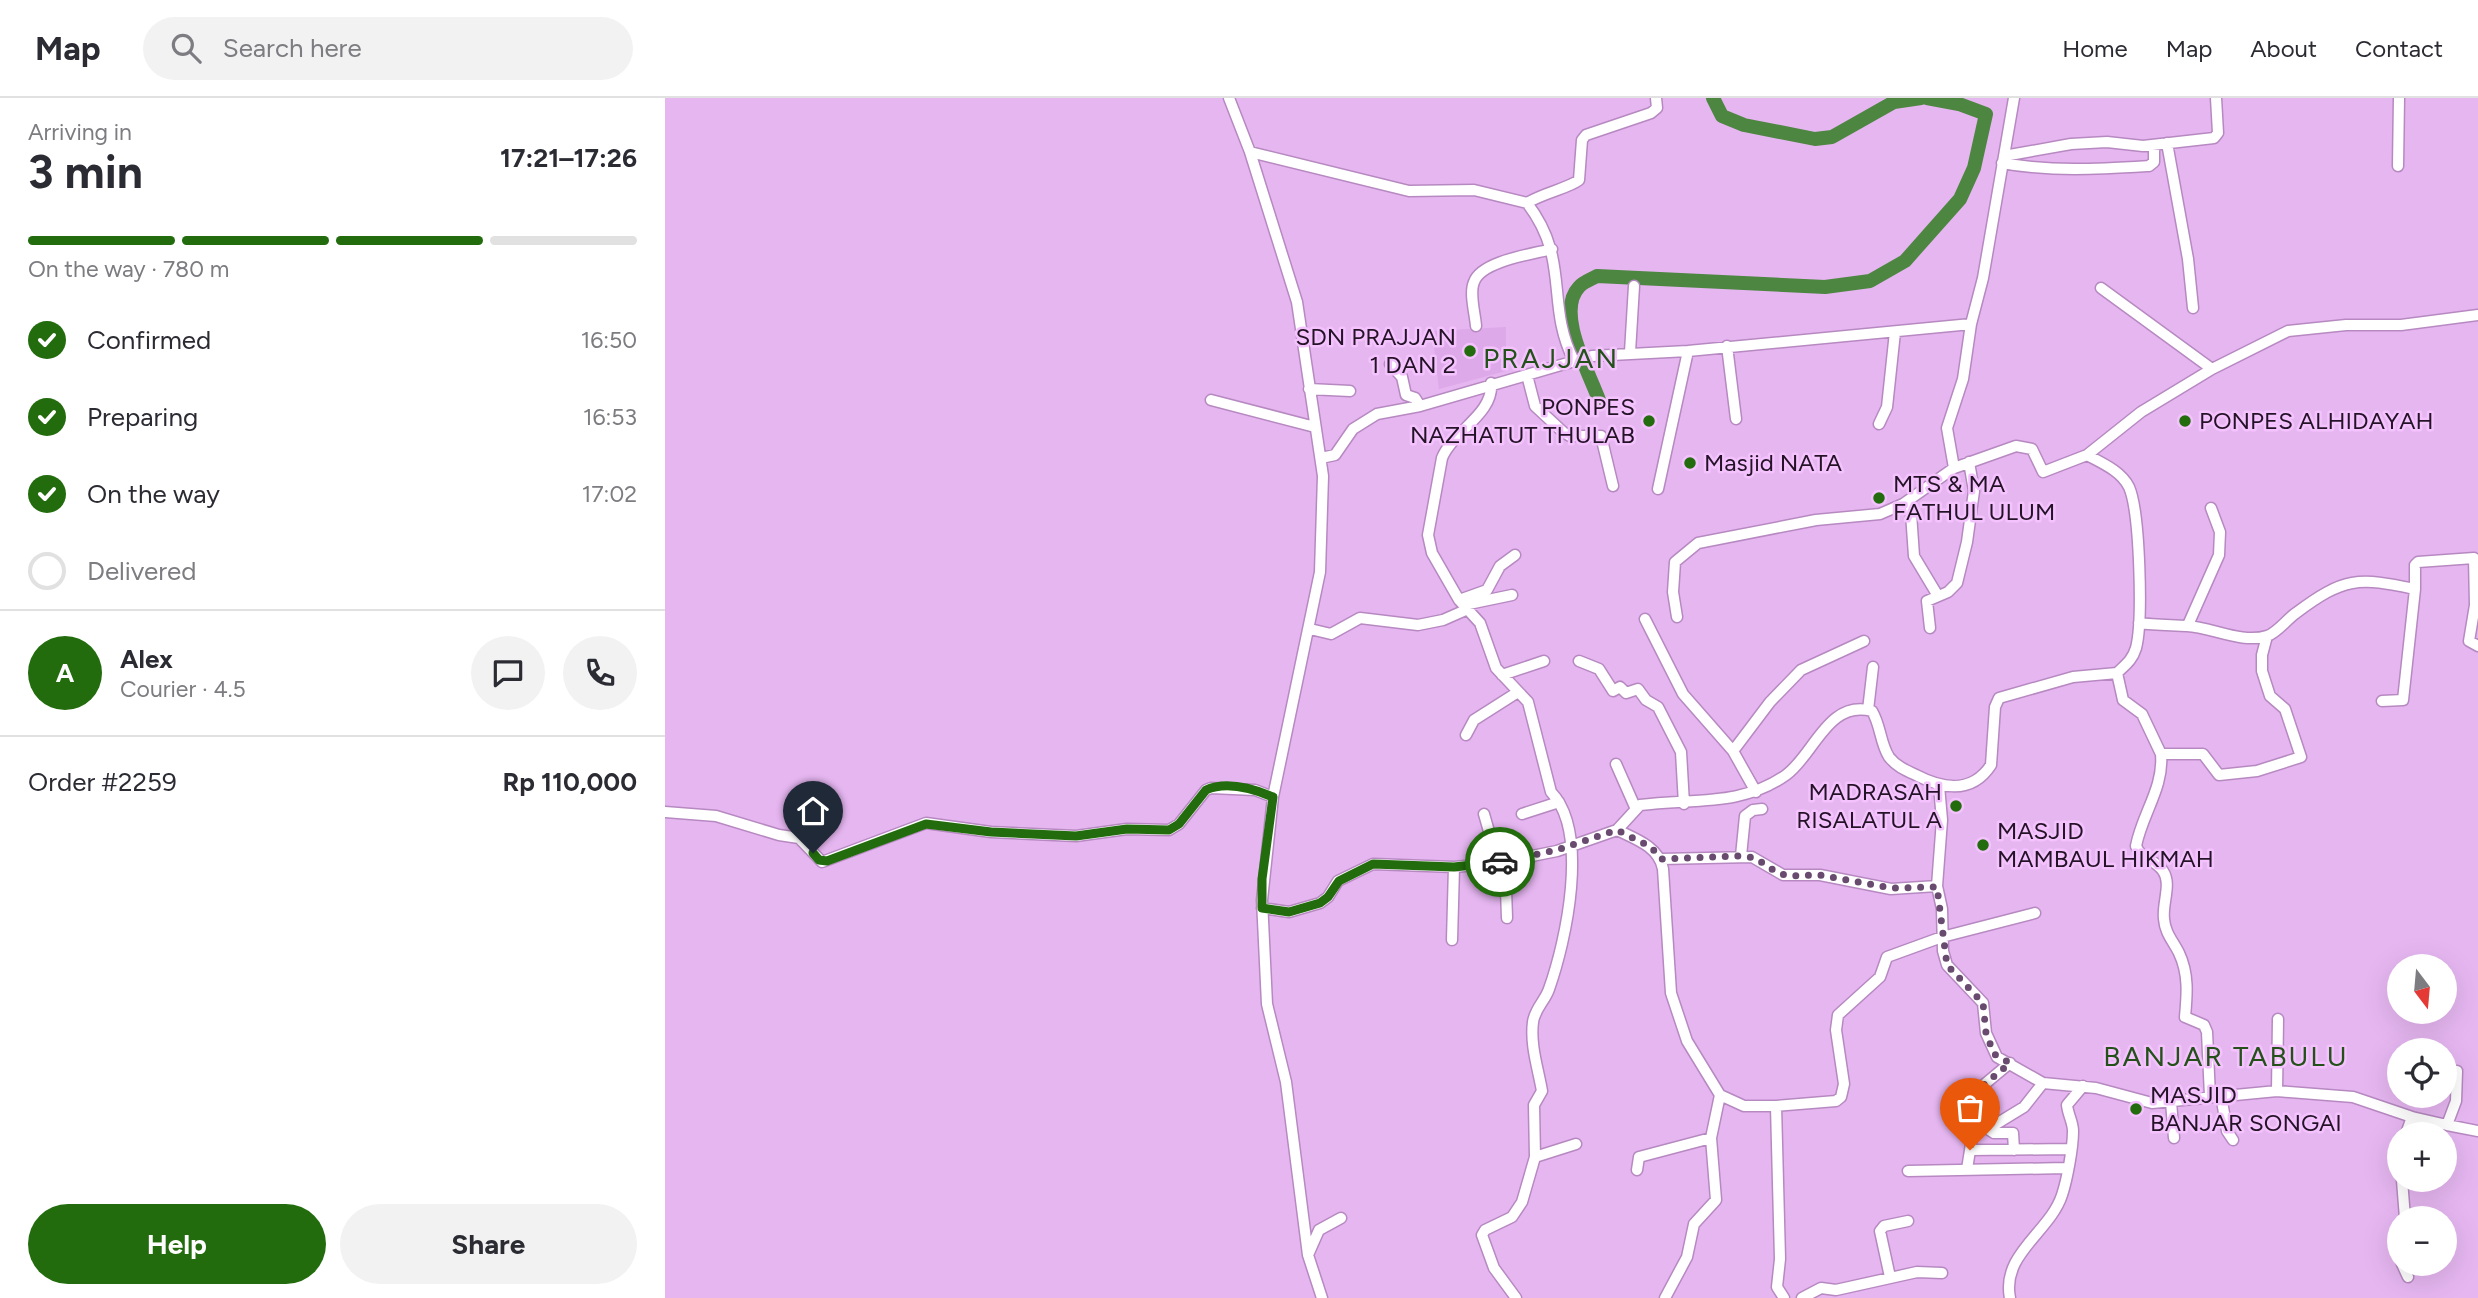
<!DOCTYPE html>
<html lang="en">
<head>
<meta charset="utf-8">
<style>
  :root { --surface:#fff; --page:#f2f2f3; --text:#2b2b33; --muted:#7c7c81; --line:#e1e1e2; --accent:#226c0d }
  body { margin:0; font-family:Figtree,sans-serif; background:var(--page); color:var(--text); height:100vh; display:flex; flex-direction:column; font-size:26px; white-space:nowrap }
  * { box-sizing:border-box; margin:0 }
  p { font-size:23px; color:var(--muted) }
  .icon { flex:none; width:38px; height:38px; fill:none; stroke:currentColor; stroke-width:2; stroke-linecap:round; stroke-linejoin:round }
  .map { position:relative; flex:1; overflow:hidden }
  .panel { display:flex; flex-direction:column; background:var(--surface); width:665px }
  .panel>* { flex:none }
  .needle { width:46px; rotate:164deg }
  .tools { position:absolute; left:1722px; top:856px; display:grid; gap:14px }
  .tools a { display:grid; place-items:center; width:70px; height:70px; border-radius:50%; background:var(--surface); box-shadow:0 7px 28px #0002; font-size:35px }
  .pin { position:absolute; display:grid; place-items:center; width:60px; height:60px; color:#fff; margin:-72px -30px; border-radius:50% 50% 50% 0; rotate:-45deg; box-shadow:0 0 7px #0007 }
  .pin .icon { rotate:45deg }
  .courier { position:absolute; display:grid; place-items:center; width:70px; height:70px; margin:-35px; border:5px solid #226c0d; border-radius:50%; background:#fff; color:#222; box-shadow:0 2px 9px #0007 }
  .overview em { font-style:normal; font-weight:700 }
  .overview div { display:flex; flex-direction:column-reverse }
  .overview { display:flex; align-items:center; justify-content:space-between; height:119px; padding:0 28px }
  h1 { font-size:46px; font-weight:700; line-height:52px }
  .bar { display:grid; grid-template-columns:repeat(4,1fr); gap:10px 7px; align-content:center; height:84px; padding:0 28px }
  .bar i { height:9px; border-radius:5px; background:var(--line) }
  .bar .selected { background:var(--accent) }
  .bar p { grid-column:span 4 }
  .line { display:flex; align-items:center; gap:18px; padding:0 28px; border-top:2px solid var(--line) }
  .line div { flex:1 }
  .round { display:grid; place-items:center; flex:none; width:74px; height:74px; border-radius:37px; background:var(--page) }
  ol { padding:0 28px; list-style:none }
  li { display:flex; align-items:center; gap:21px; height:77px }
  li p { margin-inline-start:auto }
  li .icon { padding:7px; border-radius:50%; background:var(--accent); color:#fff; stroke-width:4 }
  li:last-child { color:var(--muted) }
  li i { width:38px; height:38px; border:4px solid var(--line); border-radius:50% }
  .action { display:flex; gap:14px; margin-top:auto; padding:14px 28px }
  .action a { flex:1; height:80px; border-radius:42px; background:var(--accent); color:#fff; font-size:28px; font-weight:700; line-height:80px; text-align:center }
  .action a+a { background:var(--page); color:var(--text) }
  header { display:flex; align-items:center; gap:42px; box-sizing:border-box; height:98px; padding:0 35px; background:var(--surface); border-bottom:2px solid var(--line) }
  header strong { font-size:33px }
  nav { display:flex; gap:38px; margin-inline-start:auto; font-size:24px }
  .search { width:490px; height:63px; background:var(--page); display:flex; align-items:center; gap:18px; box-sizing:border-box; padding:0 24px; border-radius:38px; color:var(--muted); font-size:26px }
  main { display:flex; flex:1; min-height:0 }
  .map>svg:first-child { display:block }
  .built { fill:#dea9e9 }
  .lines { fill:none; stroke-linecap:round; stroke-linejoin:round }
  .river { stroke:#4d8641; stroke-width:14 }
  .minor-casing { stroke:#b789c1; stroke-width:13 }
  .minor { stroke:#fff; stroke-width:10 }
  .done { stroke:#684b6e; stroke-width:7; stroke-dasharray:0 12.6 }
  .route { stroke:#226c0d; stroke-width:9 }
  .poi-dot { fill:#226c0d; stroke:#f4c3fe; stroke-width:2.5 }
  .labels { text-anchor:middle; stroke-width:5; stroke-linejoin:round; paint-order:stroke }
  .poi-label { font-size:24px; fill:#241227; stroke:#f4c3fe; text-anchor:start }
  .quarter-label { font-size:28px; letter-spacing:2px; fill:#235119; stroke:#f4c3fe }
</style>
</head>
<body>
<header>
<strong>Map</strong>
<div class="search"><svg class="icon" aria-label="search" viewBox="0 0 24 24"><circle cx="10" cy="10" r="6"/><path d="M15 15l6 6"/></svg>Search here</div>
<nav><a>Home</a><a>Map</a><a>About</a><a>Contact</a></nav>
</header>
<main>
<section class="panel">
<div class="overview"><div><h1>3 min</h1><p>Arriving in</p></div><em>17:21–17:26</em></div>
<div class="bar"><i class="selected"></i><i class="selected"></i><i class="selected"></i><i></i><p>On the way · 780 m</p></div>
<ol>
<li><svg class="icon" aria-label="check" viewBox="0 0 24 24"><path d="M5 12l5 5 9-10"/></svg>Confirmed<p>16:50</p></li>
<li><svg class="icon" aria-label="check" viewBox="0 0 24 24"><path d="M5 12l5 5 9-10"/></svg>Preparing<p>16:53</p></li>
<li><svg class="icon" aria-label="check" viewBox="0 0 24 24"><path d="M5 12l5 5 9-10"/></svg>On the way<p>17:02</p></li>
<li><i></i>Delivered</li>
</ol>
<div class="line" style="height:126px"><b class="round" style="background:var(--accent);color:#fff">A</b><div><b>Alex</b><p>Courier · 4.5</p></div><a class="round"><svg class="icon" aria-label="chat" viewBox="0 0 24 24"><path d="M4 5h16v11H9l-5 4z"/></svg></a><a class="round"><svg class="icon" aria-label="phone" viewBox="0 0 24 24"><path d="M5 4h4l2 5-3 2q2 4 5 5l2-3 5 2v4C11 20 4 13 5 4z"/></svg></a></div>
<div class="line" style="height:91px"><div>Order #2259</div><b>Rp 110,000</b></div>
<div class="action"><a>Help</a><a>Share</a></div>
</section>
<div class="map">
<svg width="1813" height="1200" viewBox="0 0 1813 1200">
  <rect width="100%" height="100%" fill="#e6b6f1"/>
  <!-- built -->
  <path class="built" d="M 841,229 L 841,273 L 774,291 L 767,233 Z"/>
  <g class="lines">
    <!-- river -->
    <path class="river" d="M 1048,0 L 1057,18 L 1079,27 L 1150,41 L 1167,39 L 1229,4 L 1256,0
      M 934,302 C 924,274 890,214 914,189 C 918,184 927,181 932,178 L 1160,189 L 1205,183 L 1240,163 L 1295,101 L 1309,70 L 1321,16 L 1294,6 L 1262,0"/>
    <!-- minor casing -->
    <g class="minor-casing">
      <path id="minor" d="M 564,0 L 585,54 L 632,204 L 658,378 L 655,474 L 608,699 L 597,802 L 602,906 L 621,984 L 643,1157 L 657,1200
        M 1502,45 L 1523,161 L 1528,210
        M 585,54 L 744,93 L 809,92 L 862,105 C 906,162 880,206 909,263
        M 1339,58 L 1406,46 L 1442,44 L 1478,48 L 1549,40 L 1553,35 L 1551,0
        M 1337,65 C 1387,74 1434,71 1484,68 L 1489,64 L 1489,47
        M 1733,68 L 1734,0
        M 862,105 C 878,95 904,90 914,82 L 917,42 L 921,37 L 986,15 L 992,10 L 991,0
        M 1436,190 L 1547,271
        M 1306,226 L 1298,281 L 1282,330 L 1289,370 L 1351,348 L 1367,351 L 1378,374 L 1422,357 L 1476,314 L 1547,271 L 1623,233 L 1681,227 L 1736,227 L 1813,217
        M 811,228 C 810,215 804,195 809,184 C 816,163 868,156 887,151
        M 1062,248 L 1071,321
        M 965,254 L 969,188
        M 725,266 L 737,279 L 741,297 L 750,300 L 755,308
        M 862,277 L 870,308 L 898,334 L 905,338 L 936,338 L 948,388
        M 826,285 C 829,316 788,333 777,360 L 763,437 L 767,455 L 794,502 L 815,525 L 831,570 L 863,604 L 886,694 C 925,734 901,843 884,891 C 880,903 870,910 868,924 C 865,947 873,970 877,993 L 869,1007 L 870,1059 L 857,1104 L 847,1119 L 820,1132 L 817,1137 L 829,1170 L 851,1200
        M 644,291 L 685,293
        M 546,302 L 650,329
        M 1214,326 L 1222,309 L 1230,234
        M 1422,357 C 1437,365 1456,373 1464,389 C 1475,414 1478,523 1471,550 C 1467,563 1460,567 1452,575 L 1458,602 L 1477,616 L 1496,656 L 1538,656 L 1554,677 L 1592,673 L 1636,659 L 1620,611 L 1605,598 L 1597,573 L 1597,557 L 1602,538
        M 656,360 L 670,357 L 688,331 L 712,316 L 755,308 L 927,258 L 1023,253 L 1306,226 L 1318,180 L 1349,0
        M 993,391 L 1023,253
        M 1245,401 L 1249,458 L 1273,498
        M 794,502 L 822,492 L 835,468 L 850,457
        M 799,507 L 847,497
        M 1012,519 L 1008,494 L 1010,464 L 1033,445 L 1151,422 L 1215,416 L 1238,406 L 1289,370
        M 980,521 L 1018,596 L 1068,653 L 1091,694
        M 1474,525 C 1490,527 1506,527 1522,528 C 1546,529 1577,546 1602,538 C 1612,535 1622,521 1631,515 C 1679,479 1693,479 1750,491 L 1750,467 L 1753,464 L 1809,460 L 1810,507 L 1804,543 L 1813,548
        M 1523,527 L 1554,457 L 1555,434 L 1546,410
        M 1265,530 L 1262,503 L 1283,494 L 1292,485 L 1302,444 L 1309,393 L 1304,364
        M 645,531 L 666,536 L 695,520 L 753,527 L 778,522 L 803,511
        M 914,563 L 934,571 L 948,593 L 955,589 L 961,595 L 973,591 L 981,602 L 993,609 L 1016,654 L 1019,706
        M 837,577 L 879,563
        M 1717,603 L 1738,602 L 1750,491
        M 1203,612 L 1208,569
        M 801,637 L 809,622 L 853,594
        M 1068,653 L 1105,604 L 1136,572 L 1199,543
        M 1496,656 C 1499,690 1477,716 1471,748 C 1476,762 1490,761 1498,773 C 1507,786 1497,805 1499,821 C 1500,835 1508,843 1514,855 C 1524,876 1522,897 1520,919 L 1539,927 L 1542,934 L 1545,998
        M 951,666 L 970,709
        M 1274,688 L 1277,722 L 1272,788 L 1277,811 L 1278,853 L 1282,867 L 1318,905 L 1321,935 L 1332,959 L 1378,985 L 1431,990 L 1487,1005 L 1612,993 L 1613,921
        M 0,714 L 51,718 L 114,737 L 134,740 L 157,764 L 261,725 L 326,734 L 411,738 L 462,731 L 504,732 L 514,726 L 541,692 L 546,690 L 590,692 L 608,699
        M 819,716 L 833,765
        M 857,716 L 894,704
        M 952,732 L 975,707 C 1027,700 1076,709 1121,677 C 1149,657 1163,601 1207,613 C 1216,628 1215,645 1224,659 C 1231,668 1240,672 1251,677 C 1278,691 1307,696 1326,667 L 1330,609 L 1334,600 L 1408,579 L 1452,575
        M 1076,758 L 1080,718 L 1088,712 L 1097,711
        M 996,761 L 1087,759 L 1118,777 L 1155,777 L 1226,791 L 1272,788
        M 840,763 L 842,820
        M 597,810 L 624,814 L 655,805 L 663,799 L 673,783 L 708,766 L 789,769 L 833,765 L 892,753 L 952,732 C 971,741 994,749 998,771 L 1006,895 L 1022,943 L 1055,997 L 1079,1008 L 1111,1008 L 1115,1161 L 1112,1189 L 1119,1200
        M 787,842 L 789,769
        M 1612,993 L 1688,999 L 1747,1019
        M 1556,997 L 1562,1033 L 1568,1042
        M 1506,1004 L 1509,1040
        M 1111,1008 L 1171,1003 L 1176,999 L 1179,986 L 1171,932 L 1173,917 L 1215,879 L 1222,859 L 1277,839 L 1370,815
        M 1782,1027 L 1813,1033
        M 1741,1036 L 1747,1019 L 1782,1027 L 1791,1003 L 1792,973
        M 1305,1052 L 1405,1051
        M 1349,1052 L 1348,1035 L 1329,1035 L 1323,1031 L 1359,1009 L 1378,985
        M 870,1059 L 911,1046
        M 1302,1071 L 1315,990 L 1345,965
        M 972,1072 L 974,1059 L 1046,1040
        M 1243,1073 L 1401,1070
        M 1737,1082 L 1740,1120
        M 643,1157 L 654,1132 L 676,1120
        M 1737,1166 L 1743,1179
        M 1225,1179 L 1215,1133 L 1219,1128 L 1243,1123
        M 1000,1200 L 1022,1159 L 1029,1126 L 1051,1102 L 1046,1040 L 1055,997
        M 1137,1200 L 1156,1190 L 1171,1192 L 1252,1174 L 1277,1175
        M 1345,1200 C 1336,1156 1385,1134 1397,1097 C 1402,1082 1408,1050 1408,1033 C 1408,1024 1403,1017 1402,1007 L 1418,988"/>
    </g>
    <!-- minor -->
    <use href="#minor" class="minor"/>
  </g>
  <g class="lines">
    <!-- done -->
    <path class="done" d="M 835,764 L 892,752 L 952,732 L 986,749 L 996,761 L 1076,758 L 1090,760 L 1113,775 L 1124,778 L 1155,777 L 1226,790 L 1272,789 L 1282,867 L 1318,905 L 1321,935 L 1329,956 L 1345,965 L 1315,990 L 1305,1052"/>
    <!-- route -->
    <path class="route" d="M 148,755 L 154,762 L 162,763 L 261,726 L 326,734 L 411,738 L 462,731 L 504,732 L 514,726 L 541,692 C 561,683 589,691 608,699 L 597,781 L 597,810 L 624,814 L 655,805 L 663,799 L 674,783 L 708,766 L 789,769 L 835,764"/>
  </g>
  <!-- markers -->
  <g class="poi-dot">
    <circle cx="805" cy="253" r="7"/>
    <circle cx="984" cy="323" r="7"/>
    <circle cx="1520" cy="323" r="7"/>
    <circle cx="1025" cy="365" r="7"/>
    <circle cx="1214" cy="400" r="7"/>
    <circle cx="1291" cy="708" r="7"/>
    <circle cx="1318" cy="747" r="7"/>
    <circle cx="1471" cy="1011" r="7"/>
  </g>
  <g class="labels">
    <!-- poi labels -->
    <g class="poi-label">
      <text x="791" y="247" text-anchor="end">SDN PRAJJAN<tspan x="791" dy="28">1 DAN 2</tspan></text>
      <text x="970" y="317" text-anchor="end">PONPES<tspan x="970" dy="28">NAZHATUT THULAB</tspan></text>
      <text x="1534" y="331">PONPES ALHIDAYAH</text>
      <text x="1039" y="373">Masjid NATA</text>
      <text x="1228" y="394">MTS &amp; MA<tspan x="1228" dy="28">FATHUL ULUM</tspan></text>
      <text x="1277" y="702" text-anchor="end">MADRASAH<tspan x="1277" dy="28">RISALATUL A</tspan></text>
      <text x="1332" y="741">MASJID<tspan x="1332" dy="28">MAMBAUL HIKMAH</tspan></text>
      <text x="1485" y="1005">MASJID<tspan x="1485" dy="28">BANJAR SONGAI</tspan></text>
    </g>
    <!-- quarter labels -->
    <g class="quarter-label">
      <text x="886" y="270">PRAJJAN</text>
      <text x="1561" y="968">BANJAR TABULU</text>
    </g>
  </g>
</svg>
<div class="tools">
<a><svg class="needle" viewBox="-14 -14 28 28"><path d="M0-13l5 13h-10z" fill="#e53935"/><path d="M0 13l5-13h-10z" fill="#7c7c81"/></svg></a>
<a><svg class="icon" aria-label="locate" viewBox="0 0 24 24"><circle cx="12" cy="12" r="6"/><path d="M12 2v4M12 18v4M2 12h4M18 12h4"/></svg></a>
<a>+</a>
<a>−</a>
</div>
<div class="pin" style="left:1305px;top:1052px;background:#ea580c"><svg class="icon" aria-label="bag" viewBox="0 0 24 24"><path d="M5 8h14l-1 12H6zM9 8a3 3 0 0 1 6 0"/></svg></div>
<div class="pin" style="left:148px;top:755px;background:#1f2937"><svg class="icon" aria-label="home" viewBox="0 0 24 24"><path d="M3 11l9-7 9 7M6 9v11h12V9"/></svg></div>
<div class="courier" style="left:835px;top:764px"><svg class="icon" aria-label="car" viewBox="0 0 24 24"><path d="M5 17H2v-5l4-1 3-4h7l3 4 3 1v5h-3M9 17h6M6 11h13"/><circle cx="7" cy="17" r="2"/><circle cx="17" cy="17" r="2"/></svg></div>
</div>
</main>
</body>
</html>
